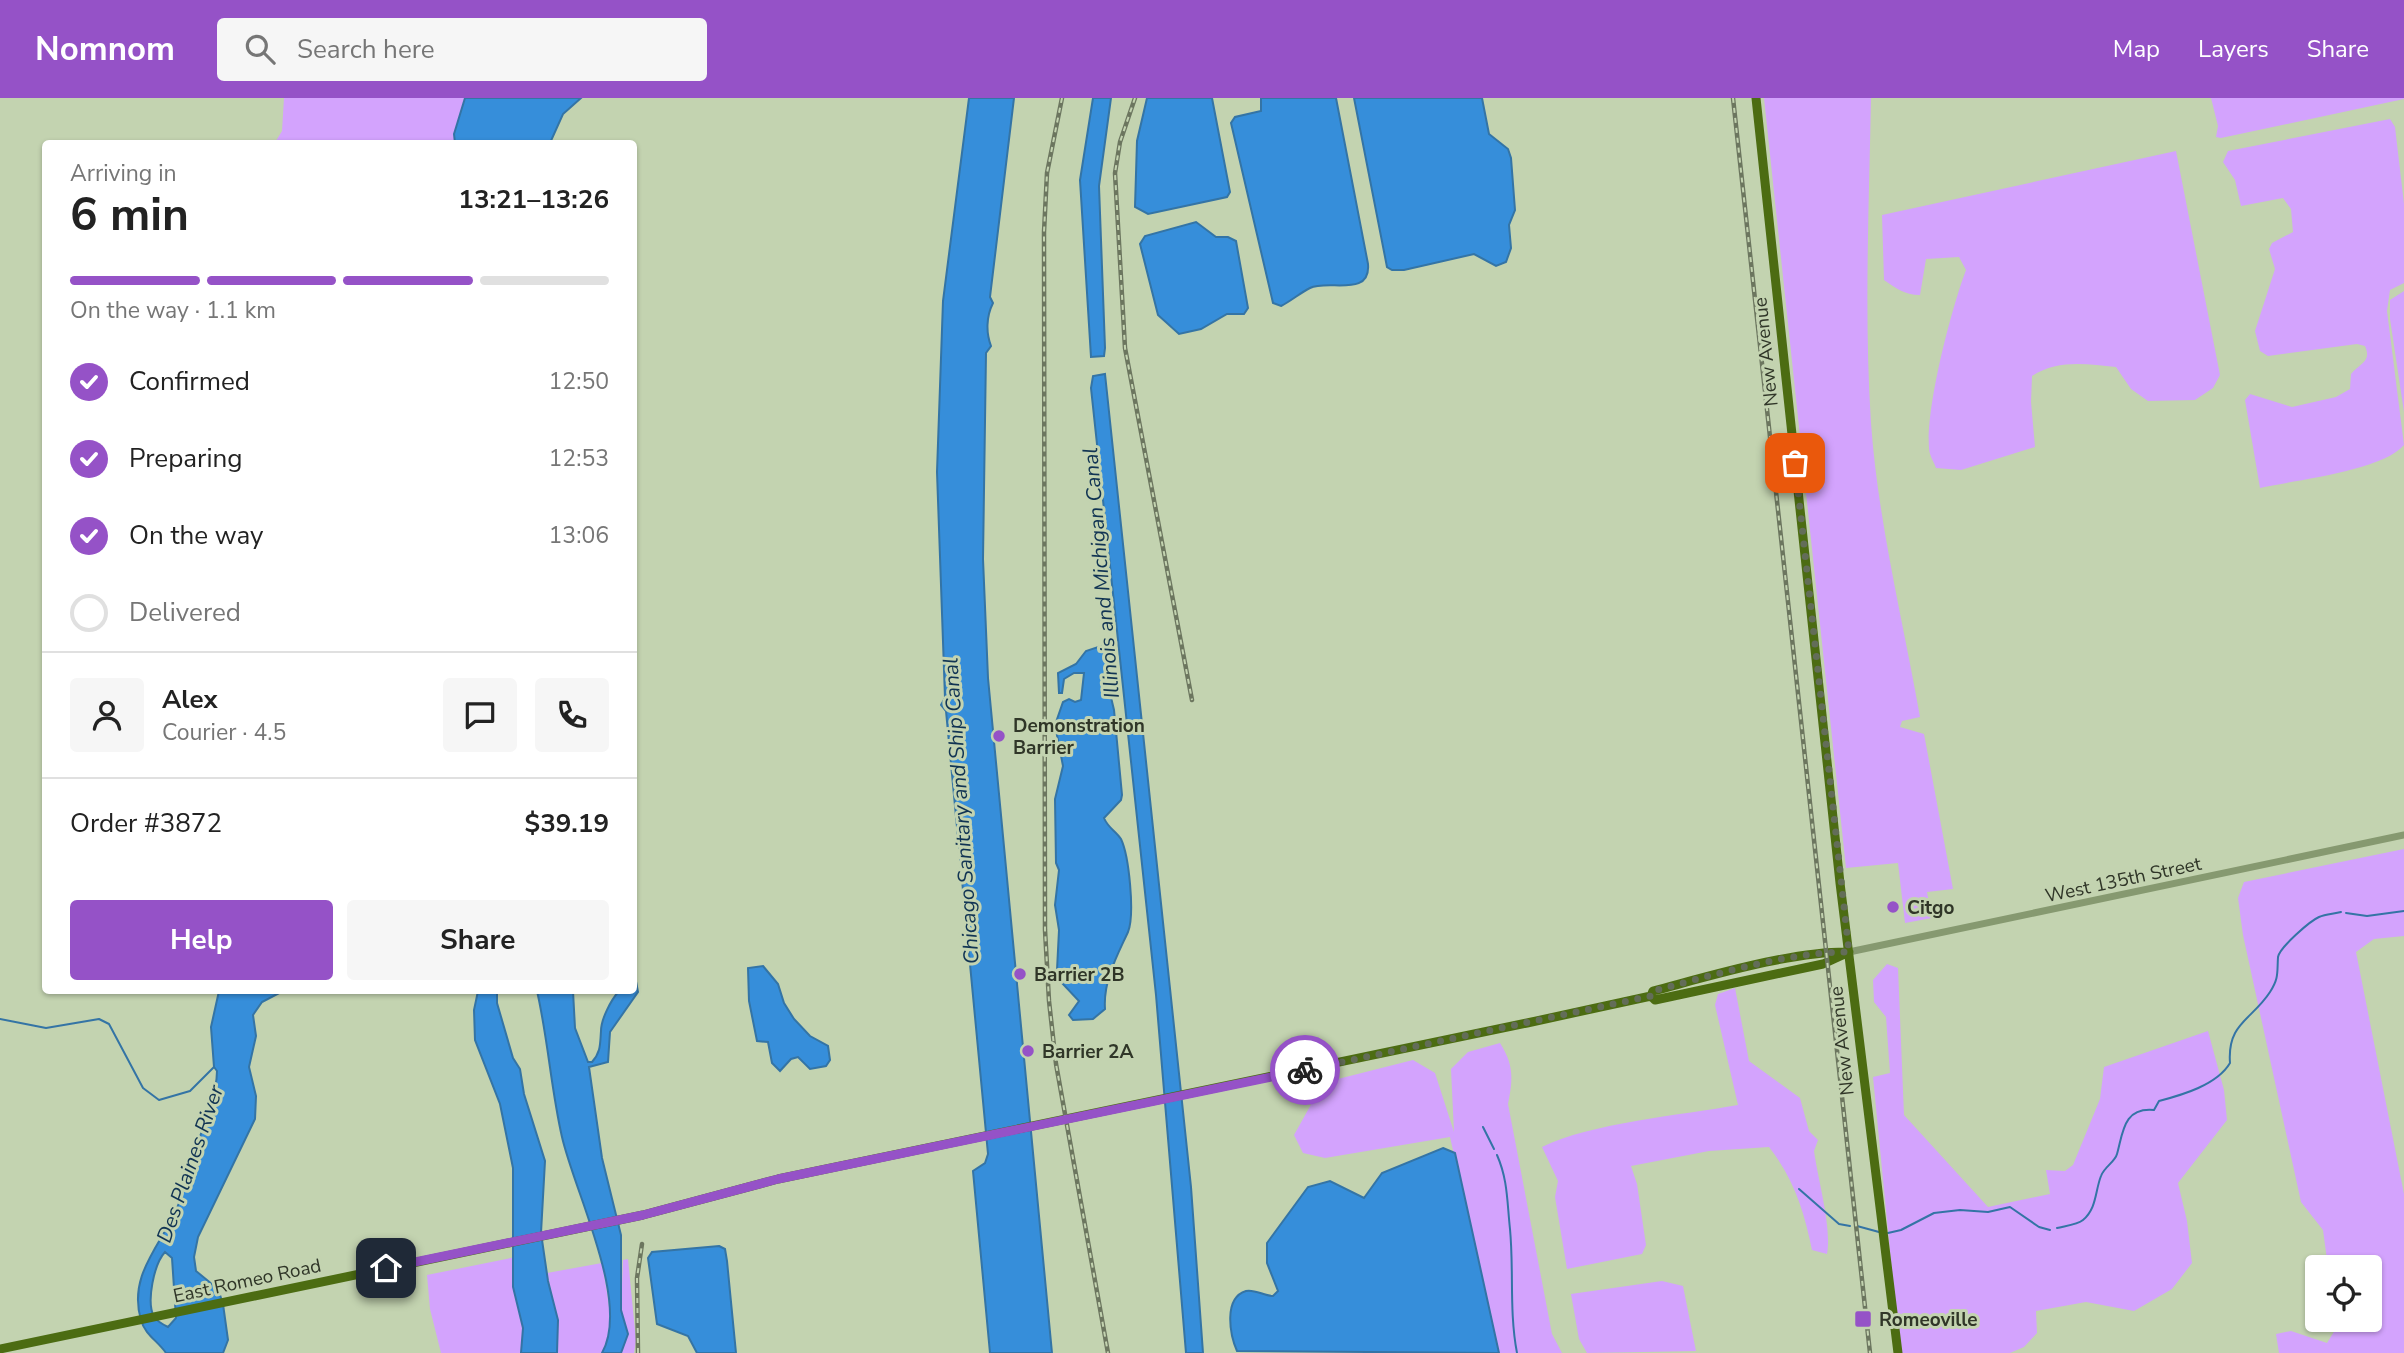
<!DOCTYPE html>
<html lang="en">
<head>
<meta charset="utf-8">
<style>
  :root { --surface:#fff; --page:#f6f6f6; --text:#222; --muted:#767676; --line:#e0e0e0; --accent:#9552c7 }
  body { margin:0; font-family:"Nunito Sans",sans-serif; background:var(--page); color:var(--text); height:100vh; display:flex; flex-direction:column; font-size:26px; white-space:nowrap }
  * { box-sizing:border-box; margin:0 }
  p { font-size:23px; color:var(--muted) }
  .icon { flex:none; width:38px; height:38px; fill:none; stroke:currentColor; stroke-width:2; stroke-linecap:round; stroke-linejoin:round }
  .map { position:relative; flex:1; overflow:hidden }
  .details { position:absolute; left:42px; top:42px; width:595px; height:854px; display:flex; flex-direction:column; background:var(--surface); border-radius:7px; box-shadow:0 2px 5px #0004 }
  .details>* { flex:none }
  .controls { position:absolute; left:2305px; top:1157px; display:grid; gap:14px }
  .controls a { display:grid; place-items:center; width:77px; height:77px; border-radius:7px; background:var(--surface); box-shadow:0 2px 5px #0004; font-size:35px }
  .pin { position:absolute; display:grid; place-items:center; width:60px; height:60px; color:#fff; margin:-30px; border-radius:14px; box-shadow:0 4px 10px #0006 }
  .courier { position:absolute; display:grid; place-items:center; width:70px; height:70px; margin:-35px; border:5px solid #9552c7; border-radius:50%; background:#fff; color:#222; box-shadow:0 2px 9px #0007 }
  .overview em { font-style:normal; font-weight:700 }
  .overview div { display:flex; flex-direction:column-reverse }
  .overview { display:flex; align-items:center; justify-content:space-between; height:119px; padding:0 28px }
  h1 { font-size:46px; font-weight:700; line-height:52px }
  .bar { display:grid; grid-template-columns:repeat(4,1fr); gap:10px 7px; align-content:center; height:84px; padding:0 28px }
  .bar i { height:9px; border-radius:5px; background:var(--line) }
  .bar .selected { background:var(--accent) }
  .bar p { grid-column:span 4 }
  .line { display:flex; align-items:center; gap:18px; padding:0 28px; border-top:2px solid var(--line) }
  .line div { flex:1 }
  .round { display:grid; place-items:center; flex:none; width:74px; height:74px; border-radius:7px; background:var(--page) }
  ol { padding:0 28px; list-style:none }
  li { display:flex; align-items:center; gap:21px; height:77px }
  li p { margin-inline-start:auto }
  li .icon { padding:7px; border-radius:50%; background:var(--accent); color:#fff; stroke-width:4 }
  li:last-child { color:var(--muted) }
  li i { width:38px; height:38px; border:4px solid var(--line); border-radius:50% }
  .cta { display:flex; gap:14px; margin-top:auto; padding:14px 28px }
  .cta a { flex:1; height:80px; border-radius:7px; background:var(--accent); color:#fff; font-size:28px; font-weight:700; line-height:80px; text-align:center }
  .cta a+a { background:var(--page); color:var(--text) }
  header { display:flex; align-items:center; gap:42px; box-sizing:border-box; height:98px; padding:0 35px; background:var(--accent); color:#fff }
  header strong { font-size:33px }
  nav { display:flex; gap:38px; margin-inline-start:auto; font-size:24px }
  .search { width:490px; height:63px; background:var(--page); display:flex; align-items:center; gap:18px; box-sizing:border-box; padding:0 24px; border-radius:7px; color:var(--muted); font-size:26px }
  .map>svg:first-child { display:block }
  .green { fill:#d3a3fd }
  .water { fill:#368eda; stroke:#3474a5; stroke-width:2; fill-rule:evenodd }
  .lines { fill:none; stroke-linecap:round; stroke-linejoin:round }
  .stream { stroke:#3474a5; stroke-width:2 }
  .minor { stroke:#869970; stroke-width:7 }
  .major { stroke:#4c6c12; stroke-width:9 }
  .rail-casing { stroke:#6c765f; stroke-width:4.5 }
  .rail { stroke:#c3d3b0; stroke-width:2; stroke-dasharray:5; stroke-linecap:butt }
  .done { stroke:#636d58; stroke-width:7; stroke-dasharray:0 12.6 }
  .route { stroke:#9552c7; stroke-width:9 }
  .poi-dot { fill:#9552c7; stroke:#c3d3b0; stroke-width:2.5 }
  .labels { text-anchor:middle; stroke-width:6; stroke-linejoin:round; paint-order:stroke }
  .street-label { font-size:19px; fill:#303628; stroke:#c3d3b0 }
  .poi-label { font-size:19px; font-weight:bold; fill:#303628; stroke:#c3d3b0; text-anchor:start }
  .water-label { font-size:21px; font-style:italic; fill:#113453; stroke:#c3d3b0 }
</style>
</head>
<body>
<header>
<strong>Nomnom</strong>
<div class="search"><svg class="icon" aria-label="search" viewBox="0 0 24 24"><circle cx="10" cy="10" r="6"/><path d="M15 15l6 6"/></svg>Search here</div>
<nav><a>Map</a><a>Layers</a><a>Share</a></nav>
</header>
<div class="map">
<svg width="2404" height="1255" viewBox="0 0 2404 1255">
  <rect width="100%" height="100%" fill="#c3d3b0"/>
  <!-- green -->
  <path class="green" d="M 284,0 L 465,0 L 455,36 L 455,45 L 274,46 L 282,33 Z
    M 1764,0 L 1871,0 C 1869,109 1864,217 1871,325 C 1878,424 1903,522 1920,619 L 1902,623 L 1900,629 L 1924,636 L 1953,791 L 1927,794 L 1932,820 L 1905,825 L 1898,765 L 1846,770 Z
    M 2211,0 L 2404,0 L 2404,1 L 2221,40 L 2216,39 L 2218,28 Z
    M 2390,21 L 2395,29 L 2404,106 L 2404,185 L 2390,192 L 2387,213 L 2404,347 C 2382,373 2295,382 2260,390 L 2245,302 L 2250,296 L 2292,309 L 2336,299 L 2350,291 L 2351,276 C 2360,265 2372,264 2365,248 L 2357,246 L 2268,258 L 2260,253 L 2255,233 L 2275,171 L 2269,151 L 2272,145 L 2293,134 L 2291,111 L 2283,100 L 2241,108 L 2235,82 L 2223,64 L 2228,53 Z
    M 2176,53 L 2220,277 L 2213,290 L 2195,302 L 2148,303 L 2131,291 L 2116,269 C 2087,266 2058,261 2032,278 L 2031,304 L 2035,349 L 1961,372 L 1936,370 C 1934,364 1929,357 1929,350 C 1926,308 1951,212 1966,172 L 1959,159 L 1926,161 L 1920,197 C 1904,197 1896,190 1884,182 L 1882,117 Z
    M 2404,193 L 2404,314 L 2390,221 L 2390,202 Z
    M 2404,751 L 2404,838 L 2374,841 L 2356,854 L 2404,1096 L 2404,1255 L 2279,1255 L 2276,1236 L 2291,1233 L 2327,1245 L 2335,1232 L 2334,1222 L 2370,1222 L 2370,1169 L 2328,1169 L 2323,1132 L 2301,1104 L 2243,837 L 2238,800 L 2244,784 Z
    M 1887,866 L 1898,870 L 1904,1017 L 1988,1109 L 2050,1096 L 2046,1072 L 2065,1073 L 2073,1067 L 2100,1001 L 2104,969 L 2208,933 L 2224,992 L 2227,1022 L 2178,1085 L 2187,1123 L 2192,1165 L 2172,1191 L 2134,1213 L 2086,1204 L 2036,1213 L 2037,1235 L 2024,1249 L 2010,1255 L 1900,1255 L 1873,979 L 1890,975 L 1886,919 L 1874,904 L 1873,882 Z
    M 1735,890 L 1749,963 L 1800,1000 L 1809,1033 L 1818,1042 L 1814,1053 C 1818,1082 1832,1130 1827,1156 L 1812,1152 C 1804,1113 1794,1081 1769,1049 L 1709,1053 L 1631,1068 L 1637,1086 L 1646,1147 L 1642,1156 L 1567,1171 L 1555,1099 L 1558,1083 L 1542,1049 C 1590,1025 1683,1017 1738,1007 L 1715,907 L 1718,896 Z
    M 1500,945 C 1514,967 1513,981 1508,1006 L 1552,1236 L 1562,1255 L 1499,1255 L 1450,1039 L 1325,1060 L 1303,1055 L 1294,1037 L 1318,994 L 1330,983 L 1413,962 L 1435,975 L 1454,1034 L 1451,971 L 1468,954 Z
    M 516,1159 L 513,1189 L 523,1230 L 521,1255 L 441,1255 L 430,1211 L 427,1177 Z
    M 628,1161 L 636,1243 L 634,1255 L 621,1255 L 628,1236 L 621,1212 L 623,1162 Z
    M 602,1165 C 606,1193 617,1229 602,1255 L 557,1255 L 558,1222 L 547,1175 Z
    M 1662,1183 L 1683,1188 L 1696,1253 L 1587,1255 L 1579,1241 L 1571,1196 Z"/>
  <!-- water -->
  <path class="water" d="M 465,0 L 581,0 L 563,16 L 550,45 L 455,45 L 454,36 Z
    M 969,0 L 1014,0 L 990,199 L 993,205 C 986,219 986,235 991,248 L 986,255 L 983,461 L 988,580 L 1052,1255 L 990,1255 L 973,1073 L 985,1065 L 988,1056 L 946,613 L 941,607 L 945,600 L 937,374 L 943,203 Z
    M 1093,0 L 1111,0 L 1099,88 L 1105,250 L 1104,258 L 1091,259 L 1080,82 Z
    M 1147,0 L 1212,0 L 1230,94 L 1227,99 L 1148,116 L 1135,109 L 1137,43 Z
    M 1261,0 L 1336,0 L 1368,166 C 1371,200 1328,181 1310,190 C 1300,195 1291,203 1281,208 L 1273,205 L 1231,25 L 1235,19 L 1261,13 Z
    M 1354,0 L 1482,0 L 1489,36 L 1508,51 L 1511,60 L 1515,112 L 1509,127 L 1511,150 L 1506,164 L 1496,168 L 1474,156 L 1404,172 L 1392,172 L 1387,169 Z
    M 1196,124 L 1216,139 L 1228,139 L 1236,143 L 1248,210 L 1244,216 L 1227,216 L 1201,231 L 1179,236 L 1158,217 L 1140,146 L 1145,138 Z
    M 1105,276 L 1191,1089 L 1203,1255 L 1186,1255 L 1156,897 L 1091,290 L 1093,278 Z
    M 1104,547 L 1109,550 L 1109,591 L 1114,612 L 1122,697 L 1121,702 L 1104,720 C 1108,730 1116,733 1121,741 C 1129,758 1135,816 1128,834 C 1117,858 1103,883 1105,911 L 1093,921 L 1073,922 L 1069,917 L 1079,903 L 1061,884 L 1057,872 L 1059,832 L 1055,807 L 1059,772 L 1056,765 L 1055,701 L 1063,668 L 1055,627 L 1063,604 L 1069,601 L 1075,604 L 1081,602 L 1084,575 L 1074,575 L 1064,581 L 1062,595 L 1059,595 L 1058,575 L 1076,566 L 1086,553 Z
    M 763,868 L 778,886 L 784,905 L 794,921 L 810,938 L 828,948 L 830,962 L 826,968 L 810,971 L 798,959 L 791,961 L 780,973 L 772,965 L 768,944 L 757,943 L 749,903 L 748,870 Z
    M 634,873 L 638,894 L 610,934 L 608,964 L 589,969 L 602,1060 L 621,1137 L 621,1212 L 628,1236 L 621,1255 L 602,1255 C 631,1204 574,1093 562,1039 C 551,991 548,941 537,893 L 573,893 L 575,930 L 588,964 L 592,964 C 601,954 600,946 601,933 C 601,921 611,902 619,893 L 634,892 Z
    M 219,893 L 283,893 L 262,904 L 253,917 L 256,938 L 249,969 L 256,998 L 255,1021 L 198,1139 L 194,1159 L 196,1173 L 218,1191 L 223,1206 L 228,1242 L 223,1255 L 166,1255 C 158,1243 145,1237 141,1222 C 127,1175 164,1145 179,1105 C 183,1093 184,1080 188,1069 C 198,1043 217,1000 217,973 L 214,969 L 211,929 ZM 165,1154 L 172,1160 L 176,1220 L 168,1229 C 164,1227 157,1223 154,1219 C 146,1204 154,1166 165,1154 Z
    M 478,893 L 497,893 L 497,905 L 513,960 L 520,971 L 524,996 L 545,1063 L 541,1135 L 548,1183 L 558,1222 L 557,1255 L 521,1255 L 523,1230 L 513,1189 L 513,1070 L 500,1006 L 475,942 L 474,912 Z
    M 1443,1050 L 1455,1055 L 1499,1255 L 1237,1253 C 1230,1237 1223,1200 1246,1193 C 1255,1191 1264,1198 1273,1198 L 1278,1193 L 1267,1165 L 1267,1145 L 1308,1089 L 1330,1083 L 1364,1100 L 1382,1075 Z
    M 719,1148 L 725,1151 L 727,1163 L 736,1255 L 697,1255 L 688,1238 L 657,1226 L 648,1160 L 652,1154 Z"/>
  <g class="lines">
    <!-- stream -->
    <path class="stream" d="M 2346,815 L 2367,818 L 2404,813
      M 0,921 L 46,930 L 99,921 L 109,926 L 143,990 L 159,1002 L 190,993 L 214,969
      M 1483,1029 L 1494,1051
      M 1497,1057 C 1508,1082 1507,1104 1510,1131 C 1514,1173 1509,1213 1517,1255
      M 1799,1091 L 1839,1126 L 1850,1128
      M 1857,1128 L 1879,1134
      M 2057,1130 C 2064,1128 2077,1127 2083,1122 C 2097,1110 2095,1093 2101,1078 C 2104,1069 2115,1064 2117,1056 C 2123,1035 2123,1009 2154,1012 L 2159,1003 C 2182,997 2217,987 2230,965 C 2227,925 2252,922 2270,894 C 2279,880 2277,875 2278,859 C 2280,849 2310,823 2319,819 C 2326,816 2334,816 2341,814
      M 1888,1135 L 1901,1132 L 1934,1115 L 1960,1112 L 1988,1114 L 2010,1109 L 2039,1129 L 2050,1132"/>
    <!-- minor -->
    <path class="minor" d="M 1849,854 L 2404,737"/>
    <!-- major -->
    <path class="major" d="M 1756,0 L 1840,785 L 1898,1255
      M 1651,898 L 1655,902 L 1823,866 L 1847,855
      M 0,1251 L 643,1117 L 778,1081 L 1527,925 L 1651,898 L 1653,893 C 1710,878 1792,853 1849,854"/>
    <!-- rail casing -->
    <g class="rail-casing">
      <path id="rail" d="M 1062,0 L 1047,75 L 1044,134 L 1045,832 L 1049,903 L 1056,966 L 1108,1255
        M 1135,0 L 1120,44 L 1115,75 L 1125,250 L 1192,602
        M 1733,0 L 1870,1255
        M 638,1255 L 637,1180 L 642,1146"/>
    </g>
    <!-- rail -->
    <use href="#rail" class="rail"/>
  </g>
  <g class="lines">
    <!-- done -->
    <path class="done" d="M 1305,972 L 1651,898 L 1653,893 C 1710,878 1792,853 1849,854 L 1795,365"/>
    <!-- route -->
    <path class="route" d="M 386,1170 L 643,1117 L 778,1081 L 1305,972"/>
  </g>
  <!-- markers -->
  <g class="poi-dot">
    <circle cx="999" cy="638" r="7"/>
    <circle cx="1893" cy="809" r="7"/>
    <circle cx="1020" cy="876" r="7"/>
    <circle cx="1028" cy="953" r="7"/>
    <rect x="1854" y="1212" width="18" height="18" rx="3.5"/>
  </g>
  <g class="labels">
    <!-- street labels -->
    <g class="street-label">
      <text transform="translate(1765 254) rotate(-96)" y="7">New Avenue</text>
      <text transform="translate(2123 781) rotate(-12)" y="7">West 135th Street</text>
      <text transform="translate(1841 943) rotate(-96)" y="7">New Avenue</text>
      <text transform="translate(247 1182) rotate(-12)" y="7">East Romeo Road</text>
    </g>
    <!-- poi labels -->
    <g class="poi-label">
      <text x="1013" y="634">Demonstration<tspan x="1013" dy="22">Barrier</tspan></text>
      <text x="1907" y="816">Citgo</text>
      <text x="1034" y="883">Barrier 2B</text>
      <text x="1042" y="960">Barrier 2A</text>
      <text x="1879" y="1228">Romeoville</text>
    </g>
    <!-- water labels -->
    <g class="water-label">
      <text transform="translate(1101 475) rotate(-95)" y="7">Illinois and Michigan Canal</text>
      <text transform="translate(961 713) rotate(-94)" y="7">Chicago Sanitary and Ship Canal</text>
      <text transform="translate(190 1066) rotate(-71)" y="7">Des Plaines River</text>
    </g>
  </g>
</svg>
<div class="controls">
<a><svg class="icon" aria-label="locate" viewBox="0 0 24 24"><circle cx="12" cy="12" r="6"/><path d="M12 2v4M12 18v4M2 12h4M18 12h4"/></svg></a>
</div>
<div class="pin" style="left:1795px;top:365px;background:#ea580c"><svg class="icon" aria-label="bag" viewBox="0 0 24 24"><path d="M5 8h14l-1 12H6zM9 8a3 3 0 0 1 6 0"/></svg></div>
<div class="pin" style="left:386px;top:1170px;background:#1f2937"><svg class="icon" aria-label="home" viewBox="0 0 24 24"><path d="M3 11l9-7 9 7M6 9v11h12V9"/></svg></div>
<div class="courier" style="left:1305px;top:972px"><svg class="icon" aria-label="bike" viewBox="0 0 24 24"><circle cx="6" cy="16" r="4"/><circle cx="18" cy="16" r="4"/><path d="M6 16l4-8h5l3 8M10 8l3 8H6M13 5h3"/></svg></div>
<section class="details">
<div class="overview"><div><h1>6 min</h1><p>Arriving in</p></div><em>13:21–13:26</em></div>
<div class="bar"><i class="selected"></i><i class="selected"></i><i class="selected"></i><i></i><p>On the way · 1.1 km</p></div>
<ol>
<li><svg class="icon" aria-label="check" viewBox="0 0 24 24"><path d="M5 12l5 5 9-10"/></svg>Confirmed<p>12:50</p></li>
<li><svg class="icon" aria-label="check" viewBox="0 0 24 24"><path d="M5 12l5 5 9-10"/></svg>Preparing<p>12:53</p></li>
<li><svg class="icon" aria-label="check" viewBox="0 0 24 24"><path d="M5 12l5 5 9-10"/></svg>On the way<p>13:06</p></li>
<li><i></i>Delivered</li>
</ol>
<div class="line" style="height:126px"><a class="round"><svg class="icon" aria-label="person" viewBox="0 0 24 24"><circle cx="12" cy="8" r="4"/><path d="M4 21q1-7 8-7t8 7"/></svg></a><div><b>Alex</b><p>Courier · 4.5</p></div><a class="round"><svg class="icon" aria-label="chat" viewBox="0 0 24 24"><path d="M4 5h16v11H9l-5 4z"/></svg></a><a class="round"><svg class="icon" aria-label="phone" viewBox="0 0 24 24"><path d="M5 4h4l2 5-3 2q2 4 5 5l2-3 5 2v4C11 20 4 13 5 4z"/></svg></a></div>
<div class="line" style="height:91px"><div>Order #3872</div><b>$39.19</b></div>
<div class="cta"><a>Help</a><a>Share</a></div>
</section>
</div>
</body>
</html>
